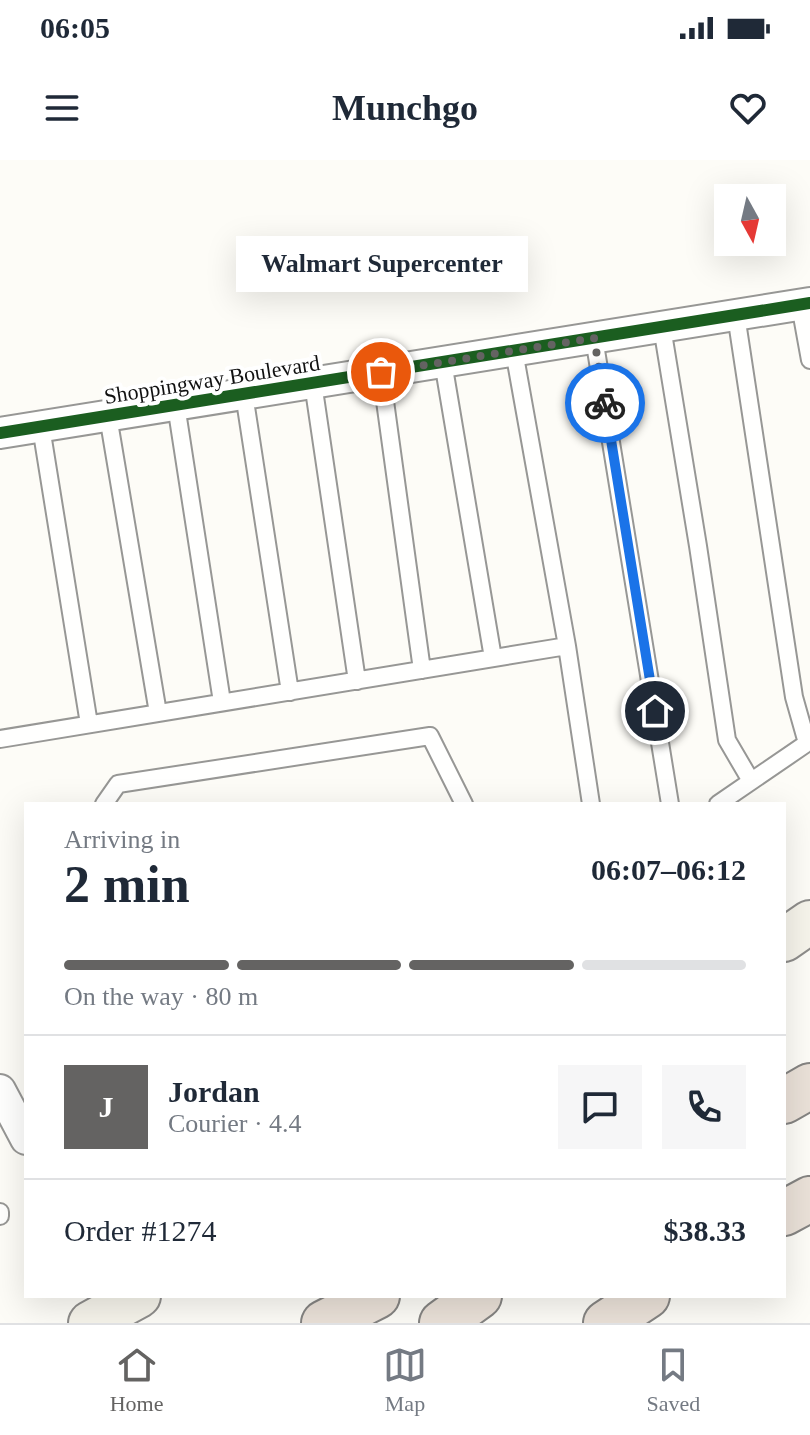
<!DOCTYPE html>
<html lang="en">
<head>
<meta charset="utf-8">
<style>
  :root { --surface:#fff; --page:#f6f6f7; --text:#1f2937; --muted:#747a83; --line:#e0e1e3; --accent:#646362 }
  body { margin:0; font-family:"Times New Roman",serif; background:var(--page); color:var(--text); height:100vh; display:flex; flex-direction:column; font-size:30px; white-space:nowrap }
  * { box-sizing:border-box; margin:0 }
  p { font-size:26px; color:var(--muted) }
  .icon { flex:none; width:44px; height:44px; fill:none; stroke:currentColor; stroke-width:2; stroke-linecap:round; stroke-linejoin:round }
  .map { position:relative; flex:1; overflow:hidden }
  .sheet { position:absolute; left:24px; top:642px; width:762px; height:496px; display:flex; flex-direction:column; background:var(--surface); border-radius:0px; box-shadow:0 8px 32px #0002 }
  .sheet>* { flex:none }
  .needle { width:52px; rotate:172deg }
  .fabs { position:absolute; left:714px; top:24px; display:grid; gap:16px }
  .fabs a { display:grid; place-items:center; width:72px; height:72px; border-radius:0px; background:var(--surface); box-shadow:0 8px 32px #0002; font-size:40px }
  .pin { position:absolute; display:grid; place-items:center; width:68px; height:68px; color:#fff; margin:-34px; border:4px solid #fff; border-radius:50%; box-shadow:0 2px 8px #0007 }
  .courier { position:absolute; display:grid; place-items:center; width:80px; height:80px; margin:-40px; border:6px solid #1a73e8; border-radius:50%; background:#fff; color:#222; box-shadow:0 2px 10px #0007 }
  .bubble { position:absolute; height:56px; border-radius:0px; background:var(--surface); box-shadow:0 8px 32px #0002; font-size:26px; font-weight:600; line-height:56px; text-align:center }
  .head em { font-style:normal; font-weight:600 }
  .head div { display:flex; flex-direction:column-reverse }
  .head { display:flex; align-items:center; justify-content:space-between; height:136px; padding:0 40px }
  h1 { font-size:52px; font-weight:600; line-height:60px }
  .bar { display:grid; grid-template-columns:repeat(4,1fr); gap:12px 8px; align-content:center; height:96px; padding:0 40px }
  .bar i { height:10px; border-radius:6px; background:var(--line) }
  .bar .active { background:var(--accent) }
  .bar p { grid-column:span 4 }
  .line { display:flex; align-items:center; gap:20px; padding:0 40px; border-top:2px solid var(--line) }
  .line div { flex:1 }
  .round { display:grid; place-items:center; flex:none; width:84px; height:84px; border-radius:0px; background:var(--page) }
  .status { display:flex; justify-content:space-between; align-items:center; height:56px; padding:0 40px; background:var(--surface); direction:ltr }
  .status svg { height:22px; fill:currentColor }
  header { display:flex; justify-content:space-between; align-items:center; height:104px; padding:0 40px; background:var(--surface); font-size:36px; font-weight:600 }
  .tabs { display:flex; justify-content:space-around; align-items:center; height:112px; border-top:2px solid var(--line); background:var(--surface); font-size:22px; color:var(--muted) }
  .tabs a { display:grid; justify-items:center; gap:4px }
  .tabs .active { color:var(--accent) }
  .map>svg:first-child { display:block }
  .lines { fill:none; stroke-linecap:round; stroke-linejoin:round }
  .service-casing { stroke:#979795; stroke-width:20 }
  .minor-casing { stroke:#979795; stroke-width:34 }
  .secondary-casing { stroke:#8e8d8b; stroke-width:46 }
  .motorway-casing { stroke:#858482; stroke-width:48 }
  .service { stroke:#fffffe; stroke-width:16 }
  .minor { stroke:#fffffe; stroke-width:30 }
  .secondary { stroke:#f6f4eb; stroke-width:42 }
  .motorway { stroke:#eae1d8; stroke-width:44 }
  .cycleway-casing { stroke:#fff; stroke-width:17 }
  .cycleway { stroke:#1b5e20; stroke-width:12 }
  .done { stroke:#646362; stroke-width:8; stroke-dasharray:0 14.4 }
  .route { stroke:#1a73e8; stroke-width:10 }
  .labels { text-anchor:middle; stroke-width:8; stroke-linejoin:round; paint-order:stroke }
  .street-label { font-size:22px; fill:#111; stroke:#fff }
</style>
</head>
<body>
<div class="status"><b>06:05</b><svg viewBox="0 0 49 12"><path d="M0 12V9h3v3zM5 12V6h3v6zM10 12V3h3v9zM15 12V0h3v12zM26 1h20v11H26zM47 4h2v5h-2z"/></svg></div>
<header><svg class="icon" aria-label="menu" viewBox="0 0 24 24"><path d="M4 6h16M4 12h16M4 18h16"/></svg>Munchgo<svg class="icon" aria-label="heart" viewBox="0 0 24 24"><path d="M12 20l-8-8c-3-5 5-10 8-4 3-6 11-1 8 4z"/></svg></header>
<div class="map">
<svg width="810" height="1163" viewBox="0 0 810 1163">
  <rect width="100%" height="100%" fill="#fdfcf7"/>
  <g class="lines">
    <!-- service casing -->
    <g class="service-casing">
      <path id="service" d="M 800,145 L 810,200
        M 736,155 L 794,537 L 807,583
        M 662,167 L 698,386 L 727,580 L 751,621
        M 594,178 L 670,644
        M 514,191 L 567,486 L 591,644
        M 443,202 L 493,498
        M 381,212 L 422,510
        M 313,223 L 357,521
        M 244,234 L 290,532
        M 176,245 L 222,542
        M 108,256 L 158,553
        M 41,267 L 89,564
        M 0,579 L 567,486
        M 104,644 L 118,624 L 430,576 L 464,644
        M 718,644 L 810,581
        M 0,1052 L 0,1056"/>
    </g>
    <!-- minor casing -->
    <g class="minor-casing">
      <path id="minor" d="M 0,273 L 810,143
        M 0,930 L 26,979"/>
    </g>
    <!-- secondary casing -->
    <g class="secondary-casing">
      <path id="secondary" d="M 784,780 L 810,762
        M 90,1163 L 139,1136"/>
    </g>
    <!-- motorway casing -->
    <g class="motorway-casing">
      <path id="motorway" d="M 784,941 L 810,926
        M 784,1053 L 810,1039
        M 324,1163 L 377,1136
        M 442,1163 L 479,1136
        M 606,1163 L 647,1136"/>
    </g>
    <!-- service -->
    <use href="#service" class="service"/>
    <!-- minor -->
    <use href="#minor" class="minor"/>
    <!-- secondary -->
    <use href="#secondary" class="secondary"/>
    <!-- motorway -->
    <use href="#motorway" class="motorway"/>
    <!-- cycleway casing -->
    <g class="cycleway-casing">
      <path id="cycleway" d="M 0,273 L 810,143"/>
    </g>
    <!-- cycleway -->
    <use href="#cycleway" class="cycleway"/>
  </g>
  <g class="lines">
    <!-- done -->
    <path class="done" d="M 381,212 L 594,178 L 605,243"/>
    <!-- route -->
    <path class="route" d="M 605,243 L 655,551"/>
  </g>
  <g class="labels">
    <!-- street labels -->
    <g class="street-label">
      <text transform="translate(212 219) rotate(-9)" y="8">Shoppingway Boulevard</text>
    </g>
  </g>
</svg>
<div class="fabs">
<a><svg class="needle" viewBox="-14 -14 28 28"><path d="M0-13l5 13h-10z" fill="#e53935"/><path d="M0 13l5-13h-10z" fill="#747a83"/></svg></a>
</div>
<div class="pin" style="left:381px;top:212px;background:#ea580c"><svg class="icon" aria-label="bag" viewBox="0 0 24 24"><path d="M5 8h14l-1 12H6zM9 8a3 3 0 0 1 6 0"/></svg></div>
<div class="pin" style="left:655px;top:551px;background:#1f2937"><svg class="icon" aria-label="home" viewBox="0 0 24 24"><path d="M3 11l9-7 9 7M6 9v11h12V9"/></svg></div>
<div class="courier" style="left:605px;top:243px"><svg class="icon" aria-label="bike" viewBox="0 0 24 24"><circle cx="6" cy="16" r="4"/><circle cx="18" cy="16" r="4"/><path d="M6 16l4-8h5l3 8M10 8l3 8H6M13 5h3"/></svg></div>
<div class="bubble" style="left:236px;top:76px;width:292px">Walmart Supercenter</div>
<section class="sheet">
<div class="head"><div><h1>2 min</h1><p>Arriving in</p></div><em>06:07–06:12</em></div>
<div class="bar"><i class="active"></i><i class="active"></i><i class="active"></i><i></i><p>On the way · 80 m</p></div>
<div class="line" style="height:144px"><b class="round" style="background:var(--accent);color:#fff">J</b><div><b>Jordan</b><p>Courier · 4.4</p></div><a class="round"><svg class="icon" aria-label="chat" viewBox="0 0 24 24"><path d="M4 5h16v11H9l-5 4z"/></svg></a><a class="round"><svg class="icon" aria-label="phone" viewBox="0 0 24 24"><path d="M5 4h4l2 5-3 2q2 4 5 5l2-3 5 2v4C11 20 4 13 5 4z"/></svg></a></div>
<div class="line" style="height:104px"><div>Order #1274</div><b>$38.33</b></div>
</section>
</div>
<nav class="tabs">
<a class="active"><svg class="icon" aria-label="home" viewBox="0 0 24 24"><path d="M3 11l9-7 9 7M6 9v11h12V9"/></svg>Home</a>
<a><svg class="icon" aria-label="map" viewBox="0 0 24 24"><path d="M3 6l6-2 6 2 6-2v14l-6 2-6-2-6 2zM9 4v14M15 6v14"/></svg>Map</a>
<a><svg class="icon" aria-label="saved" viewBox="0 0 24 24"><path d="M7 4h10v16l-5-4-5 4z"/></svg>Saved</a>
</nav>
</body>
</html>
